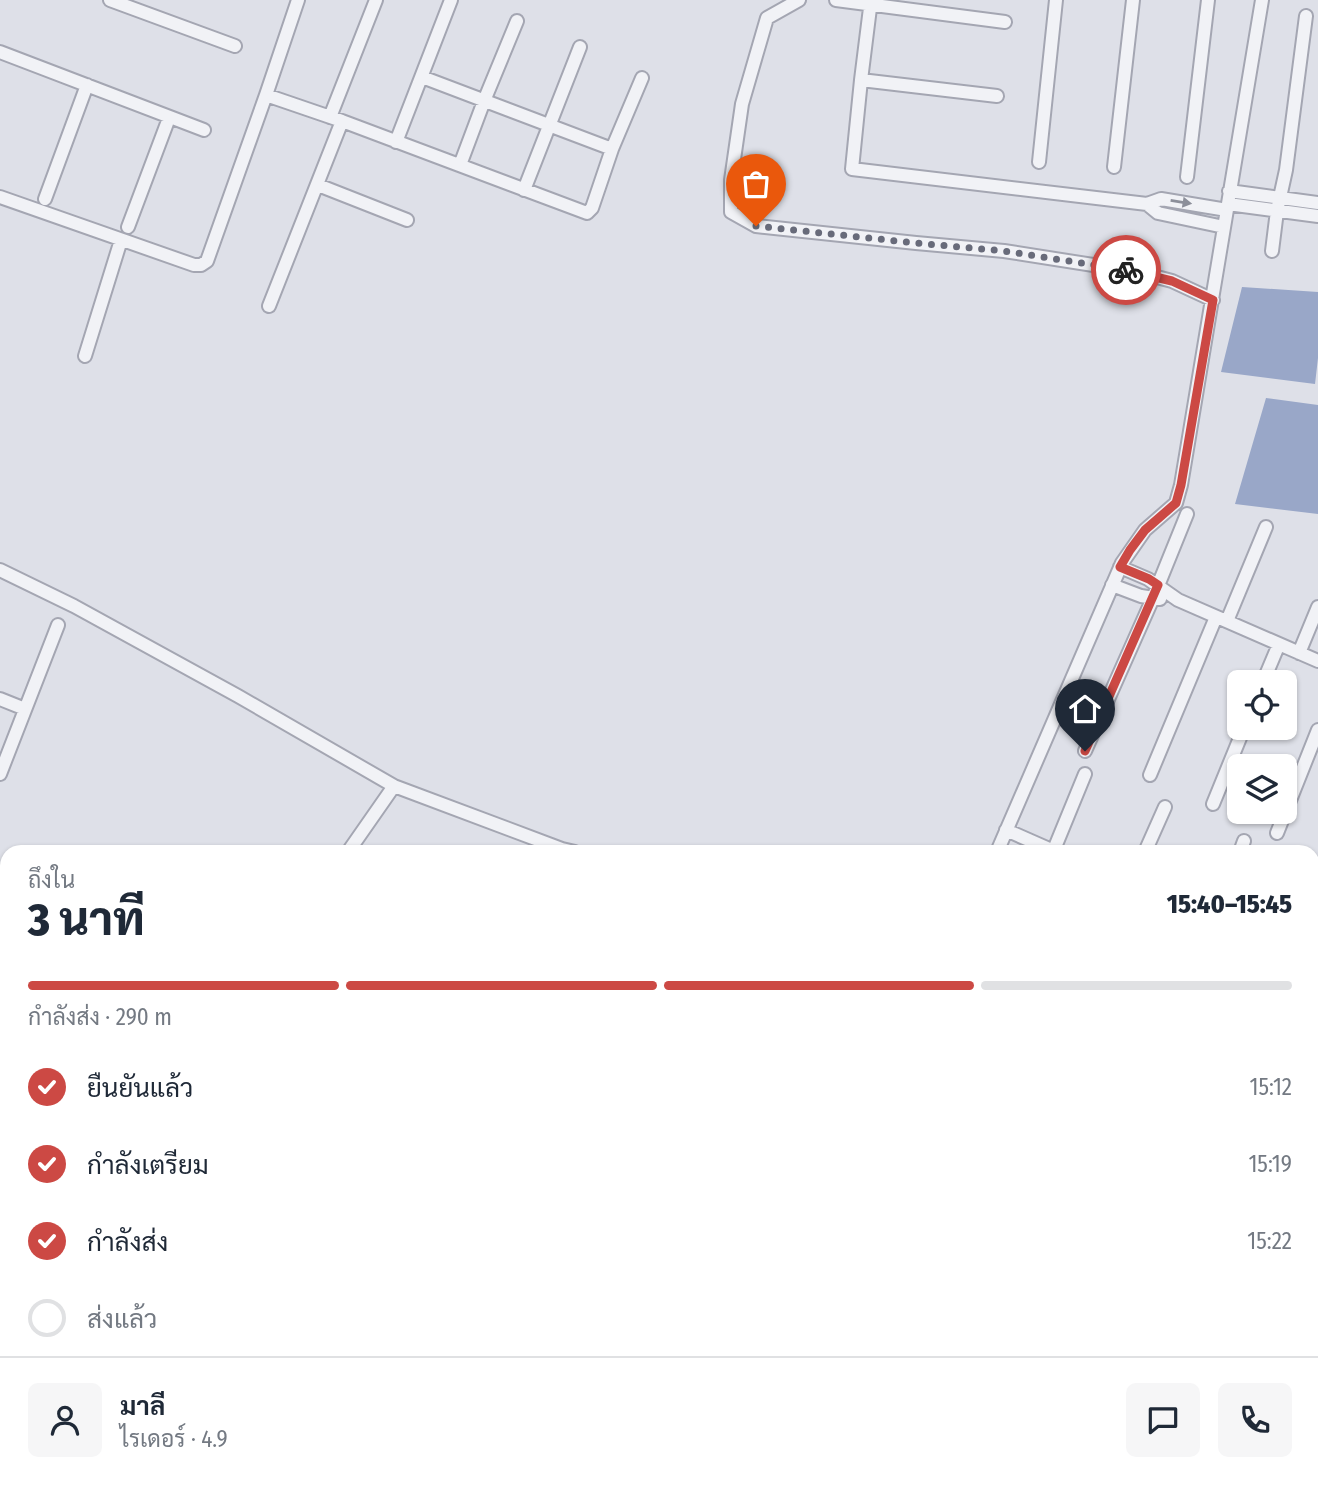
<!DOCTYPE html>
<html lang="th">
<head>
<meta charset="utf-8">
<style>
  :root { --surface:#fff; --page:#f6f6f7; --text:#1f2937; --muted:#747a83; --line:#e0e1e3; --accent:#cc4944 }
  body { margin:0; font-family:"Fira Sans Condensed",Sarabun,sans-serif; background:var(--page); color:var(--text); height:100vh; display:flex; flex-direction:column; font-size:26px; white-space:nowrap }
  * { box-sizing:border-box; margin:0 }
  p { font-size:23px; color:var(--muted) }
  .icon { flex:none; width:38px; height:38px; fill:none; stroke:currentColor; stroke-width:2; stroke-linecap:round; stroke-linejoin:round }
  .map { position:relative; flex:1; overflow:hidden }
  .panel { position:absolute; left:0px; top:845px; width:1320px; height:653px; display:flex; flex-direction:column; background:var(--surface); border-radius:21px 21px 0 0; box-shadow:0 2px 5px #0004 }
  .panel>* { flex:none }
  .buttons { position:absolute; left:1227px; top:670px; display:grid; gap:14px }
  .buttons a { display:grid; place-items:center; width:70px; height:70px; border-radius:10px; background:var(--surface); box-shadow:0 2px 5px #0004; font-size:35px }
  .pin { position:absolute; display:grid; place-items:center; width:60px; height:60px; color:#fff; margin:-72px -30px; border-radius:50% 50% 50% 0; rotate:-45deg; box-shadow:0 0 7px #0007 }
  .pin .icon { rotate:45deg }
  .courier { position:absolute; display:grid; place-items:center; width:70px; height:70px; margin:-35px; border:5px solid #cc4944; border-radius:50%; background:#fff; color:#222; box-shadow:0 2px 9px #0007 }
  .head em { font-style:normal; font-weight:800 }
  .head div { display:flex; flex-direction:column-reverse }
  .head { display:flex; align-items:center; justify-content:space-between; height:119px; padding:0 28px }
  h1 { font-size:46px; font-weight:800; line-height:52px }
  .bar { display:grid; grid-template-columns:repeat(4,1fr); gap:10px 7px; align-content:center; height:84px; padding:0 28px }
  .bar i { height:9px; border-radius:5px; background:var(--line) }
  .bar .selected { background:var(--accent) }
  .bar p { grid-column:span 4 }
  .line { display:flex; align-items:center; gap:18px; padding:0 28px; border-top:2px solid var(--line) }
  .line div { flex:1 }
  .round { display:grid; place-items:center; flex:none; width:74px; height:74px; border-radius:10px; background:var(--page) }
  ol { padding:0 28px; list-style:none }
  li { display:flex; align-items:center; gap:21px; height:77px }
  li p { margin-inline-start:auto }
  li .icon { padding:7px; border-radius:50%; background:var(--accent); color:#fff; stroke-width:4 }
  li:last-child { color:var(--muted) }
  li i { width:38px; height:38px; border:4px solid var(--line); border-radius:50% }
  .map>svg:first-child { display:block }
  .water { fill:#99a7c8 }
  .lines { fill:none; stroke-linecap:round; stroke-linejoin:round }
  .minor-casing { stroke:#a4a6b2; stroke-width:16 }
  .minor { stroke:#f1f2f6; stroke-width:12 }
  .oneway { fill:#8c8f9a }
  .done { stroke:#686b7a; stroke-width:7; stroke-dasharray:0 12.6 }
  .route { stroke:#cc4944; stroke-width:9 }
</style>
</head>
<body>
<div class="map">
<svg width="1318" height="1497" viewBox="0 0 1318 1497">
  <rect width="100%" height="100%" fill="#dee0e8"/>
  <!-- water -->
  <path class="water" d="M 1242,287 L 1318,292 L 1318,358 L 1315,384 L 1221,372 Z
    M 1266,398 L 1318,405 L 1318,514 L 1235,504 Z
    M 1315,1160 L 1318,1161 L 1318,1237 L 1312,1234 L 1312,1168 Z"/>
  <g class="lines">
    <!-- minor casing -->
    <g class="minor-casing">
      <path id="minor" d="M 110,0 L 235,46
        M 799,0 L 767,18 L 742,104 L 731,180 L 731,212 L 756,226 L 916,243 L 1004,251 L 1138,272 L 1172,281 L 1213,300
        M 836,0 L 1005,22
        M 871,0 L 861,80 L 852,169 L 1147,204
        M 0,52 L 204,130
        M 422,77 L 612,149
        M 861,80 L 997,96
        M 266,95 L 342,121 L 269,306
        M 330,117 L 376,0
        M 342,121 L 587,213 L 592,208 L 612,149 L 642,78
        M 396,142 L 451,0
        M 1039,162 L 1056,0
        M 460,165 L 484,101 L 517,21
        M 1114,167 L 1133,0
        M 1187,177 L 1208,0
        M 318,185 L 407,220
        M 524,190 L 580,47
        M 1229,191 L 1318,203
        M 0,197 L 194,265 L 201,265 L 207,261 L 266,95 L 298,0
        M 45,199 L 87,85
        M 1228,204 L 1318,216
        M 128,227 L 169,118
        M 1224,227 L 1158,213 L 1147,204 L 1161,199 L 1227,210
        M 1272,251 L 1277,211 L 1286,170 L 1306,16
        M 85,356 L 121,240
        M 1120,567 L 1148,579 L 1178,600 L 1318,661
        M 0,570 L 74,606 L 238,696 L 394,786 L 562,849 L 575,852
        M 1112,585 L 1141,596 L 1160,599
        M 1227,621 L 1266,527
        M 1299,653 L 1318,607
        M 1263,682 L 1279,644
        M 0,699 L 25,709
        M 1085,751 L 1153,598 L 1187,514
        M 0,774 L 58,625
        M 1150,775 L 1216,617
        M 1213,804 L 1244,728
        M 1006,830 L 1056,852
        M 1277,833 L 1318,730
        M 348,852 L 394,786
        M 997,852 L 1122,563 L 1145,530 L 1176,503 L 1181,485 L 1262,0
        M 1053,852 L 1085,774
        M 1145,852 L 1165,807
        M 1240,852 L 1244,841
        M 1312,911 L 1318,898
        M 1312,974 L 1318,976
        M 199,1491 L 206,1497
        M 402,1497 L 404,1491
        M 493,1497 L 495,1491
        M 1089,1497 L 1091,1491"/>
    </g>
    <!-- minor -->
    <use href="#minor" class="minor"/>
  </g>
  <!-- one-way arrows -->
  <defs><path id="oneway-solid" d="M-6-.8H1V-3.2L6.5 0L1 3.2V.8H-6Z" transform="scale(1.75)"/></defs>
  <use class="oneway" href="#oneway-solid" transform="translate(1181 202) rotate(9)"/>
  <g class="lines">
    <!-- done -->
    <path class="done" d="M 756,226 L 916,243 L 1004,251 L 1126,270"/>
    <!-- route -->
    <path class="route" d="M 1085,751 L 1158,585 L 1149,579 L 1120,567 L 1130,550 L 1145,530 L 1176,503 L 1181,485 L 1213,300 L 1172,281 L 1126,270"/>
  </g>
</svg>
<div class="buttons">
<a><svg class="icon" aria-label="locate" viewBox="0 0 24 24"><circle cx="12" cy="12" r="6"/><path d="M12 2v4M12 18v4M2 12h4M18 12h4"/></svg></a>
<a><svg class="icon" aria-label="layers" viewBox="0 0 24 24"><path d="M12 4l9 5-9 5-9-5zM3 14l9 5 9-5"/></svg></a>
</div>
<div class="pin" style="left:756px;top:226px;background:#ea580c"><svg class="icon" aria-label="bag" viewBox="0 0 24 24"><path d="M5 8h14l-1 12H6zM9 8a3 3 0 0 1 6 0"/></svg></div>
<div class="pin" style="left:1085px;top:751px;background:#1f2937"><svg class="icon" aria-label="home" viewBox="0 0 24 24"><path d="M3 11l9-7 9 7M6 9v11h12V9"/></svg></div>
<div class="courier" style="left:1126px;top:270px"><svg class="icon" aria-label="bike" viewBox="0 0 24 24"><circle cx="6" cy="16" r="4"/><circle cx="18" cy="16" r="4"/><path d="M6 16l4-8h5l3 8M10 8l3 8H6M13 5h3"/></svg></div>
<section class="panel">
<div class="head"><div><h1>3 นาที</h1><p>ถึงใน</p></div><em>15:40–15:45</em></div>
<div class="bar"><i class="selected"></i><i class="selected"></i><i class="selected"></i><i></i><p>กำลังส่ง · 290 m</p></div>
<ol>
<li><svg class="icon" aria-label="check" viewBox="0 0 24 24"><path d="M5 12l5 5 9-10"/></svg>ยืนยันแล้ว<p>15:12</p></li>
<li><svg class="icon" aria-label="check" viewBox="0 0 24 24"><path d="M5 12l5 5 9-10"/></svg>กำลังเตรียม<p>15:19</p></li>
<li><svg class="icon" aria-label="check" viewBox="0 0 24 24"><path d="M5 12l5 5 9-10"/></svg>กำลังส่ง<p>15:22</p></li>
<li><i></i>ส่งแล้ว</li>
</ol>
<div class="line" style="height:126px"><a class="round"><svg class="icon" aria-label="person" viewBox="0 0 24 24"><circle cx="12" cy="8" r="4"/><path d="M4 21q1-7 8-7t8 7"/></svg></a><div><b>มาลี</b><p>ไรเดอร์ · 4.9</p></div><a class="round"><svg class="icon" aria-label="chat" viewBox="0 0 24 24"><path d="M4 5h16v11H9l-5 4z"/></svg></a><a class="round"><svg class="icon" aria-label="phone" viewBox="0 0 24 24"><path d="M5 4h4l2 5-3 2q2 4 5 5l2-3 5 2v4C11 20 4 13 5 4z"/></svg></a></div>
</section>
</div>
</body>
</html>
